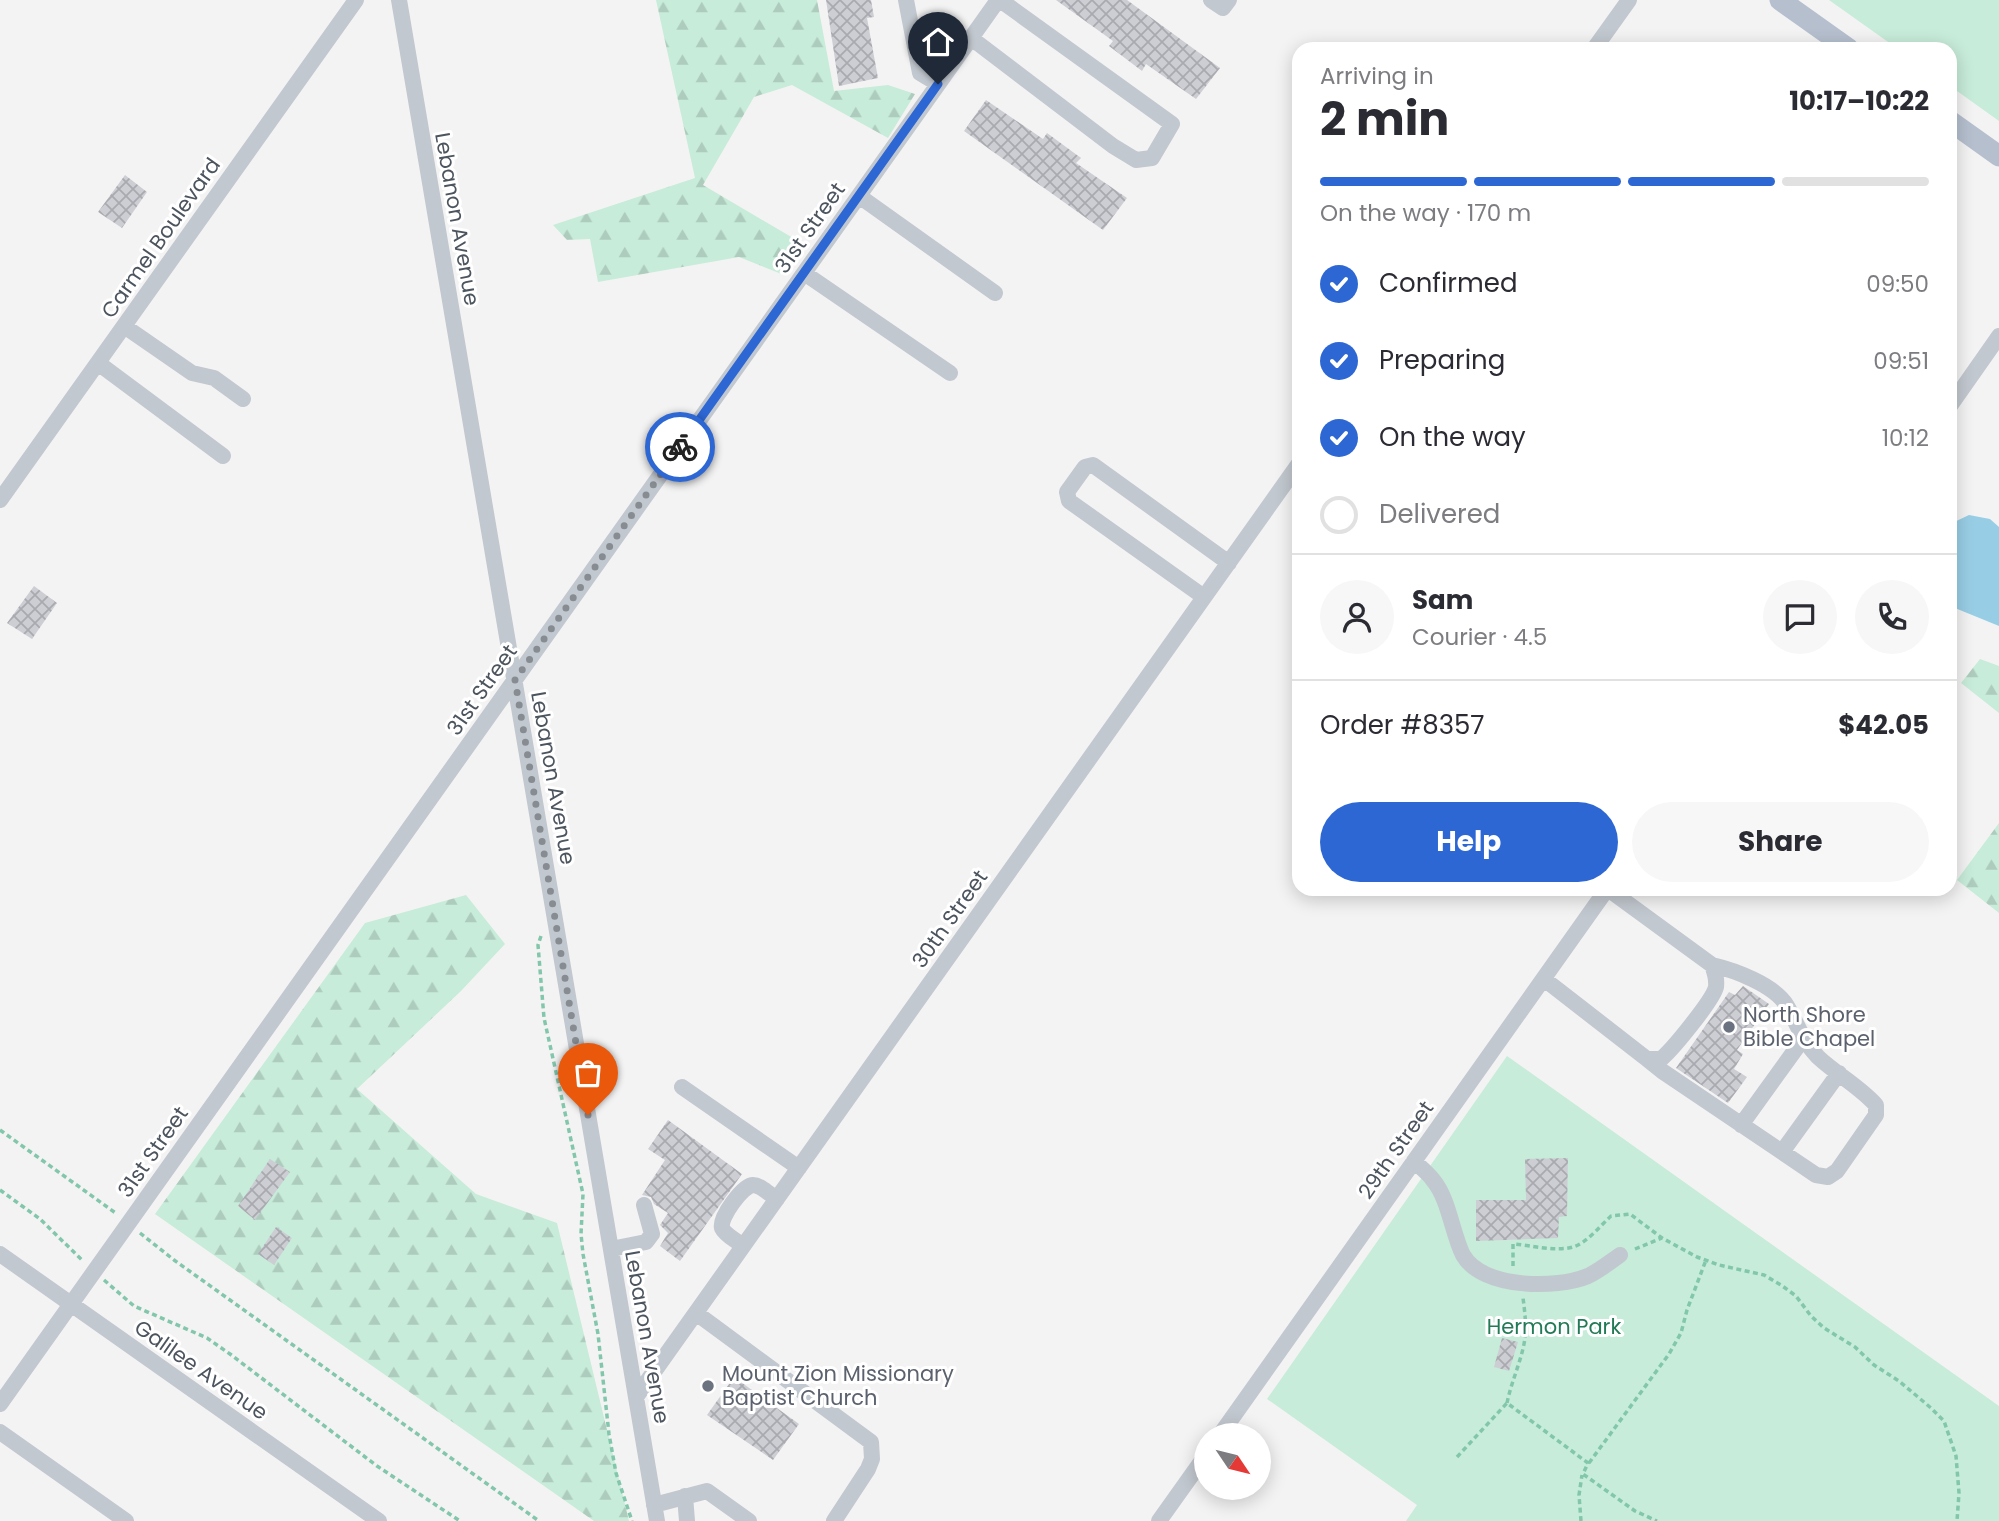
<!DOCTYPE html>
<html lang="en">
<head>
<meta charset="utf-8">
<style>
  :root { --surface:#fff; --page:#f7f7f7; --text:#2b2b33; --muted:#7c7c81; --line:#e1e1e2; --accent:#2d67d4 }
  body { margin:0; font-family:Poppins,sans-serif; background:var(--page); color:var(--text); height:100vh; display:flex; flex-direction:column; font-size:26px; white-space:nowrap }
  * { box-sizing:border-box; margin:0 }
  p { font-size:23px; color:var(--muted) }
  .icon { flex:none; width:38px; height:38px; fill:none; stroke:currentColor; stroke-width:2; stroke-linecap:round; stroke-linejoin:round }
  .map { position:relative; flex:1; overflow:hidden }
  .side { position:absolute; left:1292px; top:42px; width:665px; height:854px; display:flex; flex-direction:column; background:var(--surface); border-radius:21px; box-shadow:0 4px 18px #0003 }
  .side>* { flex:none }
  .needle { width:46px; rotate:125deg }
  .fabs { position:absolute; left:1194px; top:1423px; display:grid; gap:14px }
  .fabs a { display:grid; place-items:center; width:77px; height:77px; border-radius:50%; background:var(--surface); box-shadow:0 4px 18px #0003; font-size:35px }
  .pin { position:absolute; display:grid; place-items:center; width:60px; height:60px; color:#fff; margin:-72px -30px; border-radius:50% 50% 50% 0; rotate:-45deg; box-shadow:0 0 7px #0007 }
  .pin .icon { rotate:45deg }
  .courier { position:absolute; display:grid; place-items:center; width:70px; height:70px; margin:-35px; border:5px solid #2d67d4; border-radius:50%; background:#fff; color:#222; box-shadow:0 2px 9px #0007 }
  .head em { font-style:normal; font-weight:700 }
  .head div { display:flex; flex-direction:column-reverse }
  .head { display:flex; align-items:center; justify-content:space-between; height:119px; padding:0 28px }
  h1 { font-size:46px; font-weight:700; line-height:52px }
  .bar { display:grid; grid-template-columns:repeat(4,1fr); gap:10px 7px; align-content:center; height:84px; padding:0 28px }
  .bar i { height:9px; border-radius:5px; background:var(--line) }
  .bar .on { background:var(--accent) }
  .bar p { grid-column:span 4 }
  .line { display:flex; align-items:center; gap:18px; padding:0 28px; border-top:2px solid var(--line) }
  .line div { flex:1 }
  .round { display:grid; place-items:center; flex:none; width:74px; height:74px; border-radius:37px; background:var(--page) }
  ol { padding:0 28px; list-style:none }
  li { display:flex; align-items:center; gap:21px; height:77px }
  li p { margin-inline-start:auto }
  li .icon { padding:7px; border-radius:50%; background:var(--accent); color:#fff; stroke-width:4 }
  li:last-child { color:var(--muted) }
  li i { width:38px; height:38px; border:4px solid var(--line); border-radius:50% }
  .cta { display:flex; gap:14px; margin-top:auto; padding:14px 28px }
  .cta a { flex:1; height:80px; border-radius:42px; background:var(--accent); color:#fff; font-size:28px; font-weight:700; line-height:80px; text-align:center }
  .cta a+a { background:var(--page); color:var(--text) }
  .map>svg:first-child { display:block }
  .green { fill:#c7ecd9 }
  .forest { fill:url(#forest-firs) }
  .water { fill:#98cee5 }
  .building { fill:url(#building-cross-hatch) }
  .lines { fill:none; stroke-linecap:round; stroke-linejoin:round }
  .path { stroke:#82c7ab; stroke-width:3.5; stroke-dasharray:5 3.5; stroke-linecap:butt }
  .minor { stroke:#c2c8cf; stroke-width:16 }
  .major { stroke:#b5bfce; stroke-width:21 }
  .done { stroke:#878c92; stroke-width:7; stroke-dasharray:0 12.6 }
  .route { stroke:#2d67d4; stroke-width:9 }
  .worship-dot { fill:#6b7280; stroke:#fff; stroke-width:2.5 }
  .labels { text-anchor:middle; stroke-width:6; stroke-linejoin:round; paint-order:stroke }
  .street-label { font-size:21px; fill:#4c545e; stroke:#fff }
  .worship-label { font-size:21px; fill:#5b616d; stroke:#fff; text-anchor:start }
  .park-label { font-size:21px; fill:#227a56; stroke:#fff }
</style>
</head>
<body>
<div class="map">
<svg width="1999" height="1521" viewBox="0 0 1999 1521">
  <defs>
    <pattern id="forest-firs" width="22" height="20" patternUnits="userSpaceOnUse" patternTransform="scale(1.75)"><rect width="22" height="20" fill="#c7ecd9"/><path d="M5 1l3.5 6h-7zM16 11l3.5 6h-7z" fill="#adccbd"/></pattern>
    <pattern id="building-cross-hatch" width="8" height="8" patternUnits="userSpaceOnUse" patternTransform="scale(1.75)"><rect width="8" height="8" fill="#cdced4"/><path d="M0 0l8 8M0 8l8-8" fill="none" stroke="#a9aaaf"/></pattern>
  </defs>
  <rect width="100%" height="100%" fill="#f4f3f3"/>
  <!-- green -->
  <path class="green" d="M 1829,0 L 1999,0 L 1999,121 L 1950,86 L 1950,49 L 1898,49 Z
    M 1507,1056 L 1999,1406 L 1999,1521 L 1406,1521 L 1417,1505 L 1267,1399 Z"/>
  <!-- forest -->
  <path class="forest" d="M 656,0 L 817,0 L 834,91 L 888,85 L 915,94 L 888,138 L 792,85 L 754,97 L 703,185 L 805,245 L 784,275 L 739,257 L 598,282 L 590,239 L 567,240 L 553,225 L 695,178 Z
    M 1980,659 L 1999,666 L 1999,713 L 1961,683 Z
    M 1999,823 L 1999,913 L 1957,880 Z
    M 466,895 L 505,944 L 461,991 L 357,1089 L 476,1194 L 557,1223 L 629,1521 L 594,1521 L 155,1214 L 365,923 Z"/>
  <!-- water -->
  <path class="water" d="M 1969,515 L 1990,519 L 1999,527 L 1999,626 L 1950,606 L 1950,524 Z"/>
  <!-- building -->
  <path class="building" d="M 826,0 L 871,0 L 874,17 L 867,18 L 878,78 L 839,86 Z
    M 1056,0 L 1127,0 L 1220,68 L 1196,99 L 1146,64 L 1142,71 L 1109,46 L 1113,41 Z
    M 986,100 L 1043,139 L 1047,133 L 1081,158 L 1076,163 L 1127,198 L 1103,230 L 964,131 Z
    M 125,175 L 147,192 L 122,228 L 98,212 Z
    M 34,586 L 57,603 L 32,639 L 7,623 Z
    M 1743,986 L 1769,1004 L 1737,1050 L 1743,1054 L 1734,1069 L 1747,1077 L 1728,1103 L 1676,1068 L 1729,992 L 1735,995 Z
    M 668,1120 L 742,1174 L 680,1261 L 660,1246 L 668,1233 L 660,1225 L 668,1213 L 654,1204 L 651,1197 L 642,1195 L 665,1160 L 648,1149 Z
    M 1568,1158 L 1567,1216 L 1559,1217 L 1558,1238 L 1476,1241 L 1476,1200 L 1526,1200 L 1525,1159 Z
    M 270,1159 L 290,1172 L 255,1220 L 238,1206 Z
    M 276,1227 L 292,1238 L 274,1265 L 258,1254 Z
    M 1502,1338 L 1518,1342 L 1509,1371 L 1494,1367 Z
    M 734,1377 L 799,1424 L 773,1460 L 707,1415 Z"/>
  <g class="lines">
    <!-- path -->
    <path class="path" d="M 541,936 L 538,945 L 544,1018 L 583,1194 L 581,1234 L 583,1254 L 598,1334 L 609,1434 L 616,1473 L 632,1521
      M 0,1130 L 117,1214
      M 0,1190 L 40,1219 L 83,1261
      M 140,1233 L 174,1260 L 539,1521
      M 1635,1249 L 1662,1238
      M 1513,1266 L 1513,1244 C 1530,1245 1555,1252 1573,1247 C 1587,1243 1600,1226 1611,1216 L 1630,1214 L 1662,1238 L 1697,1257 L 1719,1265 L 1764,1275 L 1781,1285 L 1796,1296 L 1811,1316 L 1824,1328 L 1855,1347 L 1874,1365 L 1899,1381 L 1931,1408 L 1944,1421 L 1956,1456 L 1959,1493 L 1957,1521
      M 104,1280 L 134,1306 L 207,1338 L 230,1354 L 377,1466 L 460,1521
      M 1507,1403 C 1511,1383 1520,1364 1524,1344 C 1527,1329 1525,1313 1523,1298
      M 1457,1457 L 1507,1403 L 1588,1463 L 1583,1474 L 1635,1511 L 1657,1521
      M 1589,1463 L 1669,1354 L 1681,1333 L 1687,1310 L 1706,1260
      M 1581,1521 L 1579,1495 L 1582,1475"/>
    <!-- minor -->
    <path class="minor" d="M 399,0 L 657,1521
      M 906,0 L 920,73 L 938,84
      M 1211,0 L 1223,8 L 1229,0
      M 971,38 L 1113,146 L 1136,160 L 1152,158 L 1172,124 L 1000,0
      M 1594,49 L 1629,0
      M 859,196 L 995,293
      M 804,273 L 950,373
      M 124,326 L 192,373 L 214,378 L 243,399
      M 98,363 L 223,456
      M 1950,406 L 1999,336
      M 0,500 L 356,0
      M 1204,597 L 1069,501 L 1067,492 L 1085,467 L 1093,465 L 1229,563
      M 1544,979 L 1647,1059 L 1661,1059 C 1673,1049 1713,1000 1716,987 C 1717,979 1715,973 1712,965 L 1608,889
      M 1647,1059 L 1662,1071 L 1816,1175 L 1828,1177 L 1837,1171 L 1876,1115 L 1876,1105 C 1859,1086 1836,1074 1818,1057 C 1803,1042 1797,1023 1787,1006 C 1775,985 1734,970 1712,965
      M 682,1087 L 799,1168
      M 1741,1125 L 1803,1039
      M 1782,1152 L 1839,1073
      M 1414,1161 C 1420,1167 1428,1173 1433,1180 C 1449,1199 1452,1233 1463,1255 C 1482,1289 1557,1289 1588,1276 C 1599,1271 1610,1262 1620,1255
      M 743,1246 C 737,1241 725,1235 722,1228 C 719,1218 743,1185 753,1185 C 761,1185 770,1195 777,1199
      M 611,1249 L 646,1242 L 652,1234 L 644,1205
      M 0,1254 L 379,1521
      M 696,1313 L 871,1442 L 872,1459 L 868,1469 L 834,1521
      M 636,1397 L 1298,465
      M 0,1404 L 998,0
      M 0,1432 L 126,1521
      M 1220,1435 L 1607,889
      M 685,1496 L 687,1521
      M 654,1505 L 707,1491 L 749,1521
      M 1159,1521 L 1206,1455"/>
    <!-- major -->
    <path class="major" d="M 1780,0 L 1849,49
      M 1950,121 L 1999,156"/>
  </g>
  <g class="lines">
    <!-- done -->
    <path class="done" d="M 588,1115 L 515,680 L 680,447"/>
    <!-- route -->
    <path class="route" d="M 680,447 L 938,84"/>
  </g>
  <!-- markers -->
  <g class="worship-dot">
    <circle cx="1729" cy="1027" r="7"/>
    <circle cx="708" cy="1386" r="7"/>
  </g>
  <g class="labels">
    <!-- street labels -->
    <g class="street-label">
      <text transform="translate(457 219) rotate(80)" y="7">Lebanon Avenue</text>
      <text transform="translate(810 228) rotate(-55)" y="7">31st Street</text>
      <text transform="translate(161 238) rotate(-55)" y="7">Carmel Boulevard</text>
      <text transform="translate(482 690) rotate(-55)" y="7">31st Street</text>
      <text transform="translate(553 778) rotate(80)" y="7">Lebanon Avenue</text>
      <text transform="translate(950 919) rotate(-55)" y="7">30th Street</text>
      <text transform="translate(1396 1150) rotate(-55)" y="7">29th Street</text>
      <text transform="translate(153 1152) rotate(-55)" y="7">31st Street</text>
      <text transform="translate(647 1337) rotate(80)" y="7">Lebanon Avenue</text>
      <text transform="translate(201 1370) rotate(35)" y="7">Galilee Avenue</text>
    </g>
    <!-- worship labels -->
    <g class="worship-label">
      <text x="1743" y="1022">North Shore<tspan x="1743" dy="24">Bible Chapel</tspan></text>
      <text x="722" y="1381">Mount Zion Missionary<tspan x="722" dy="24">Baptist Church</tspan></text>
    </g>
    <!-- park labels -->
    <g class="park-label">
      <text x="1554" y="1334">Hermon Park</text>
    </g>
  </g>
</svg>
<div class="fabs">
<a><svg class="needle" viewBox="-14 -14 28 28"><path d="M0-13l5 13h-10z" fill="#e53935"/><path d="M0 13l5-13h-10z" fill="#7c7c81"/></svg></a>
</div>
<div class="pin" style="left:588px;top:1115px;background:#ea580c"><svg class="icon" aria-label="bag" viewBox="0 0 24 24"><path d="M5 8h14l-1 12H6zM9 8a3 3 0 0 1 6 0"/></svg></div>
<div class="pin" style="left:938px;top:84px;background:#1f2937"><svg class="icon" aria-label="home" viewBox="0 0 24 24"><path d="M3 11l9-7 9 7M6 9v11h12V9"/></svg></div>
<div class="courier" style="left:680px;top:447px"><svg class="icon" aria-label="bike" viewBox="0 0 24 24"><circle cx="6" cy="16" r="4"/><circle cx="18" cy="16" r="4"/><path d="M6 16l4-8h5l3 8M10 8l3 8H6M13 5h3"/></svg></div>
<section class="side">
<div class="head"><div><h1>2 min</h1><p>Arriving in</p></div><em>10:17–10:22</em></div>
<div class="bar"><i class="on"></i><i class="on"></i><i class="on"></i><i></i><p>On the way · 170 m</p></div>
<ol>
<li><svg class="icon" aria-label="check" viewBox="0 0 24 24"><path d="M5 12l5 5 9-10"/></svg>Confirmed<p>09:50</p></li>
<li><svg class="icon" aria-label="check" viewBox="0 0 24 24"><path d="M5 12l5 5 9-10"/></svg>Preparing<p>09:51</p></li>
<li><svg class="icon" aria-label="check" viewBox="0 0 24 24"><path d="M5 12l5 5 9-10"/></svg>On the way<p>10:12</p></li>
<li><i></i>Delivered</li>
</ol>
<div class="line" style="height:126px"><a class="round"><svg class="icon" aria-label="person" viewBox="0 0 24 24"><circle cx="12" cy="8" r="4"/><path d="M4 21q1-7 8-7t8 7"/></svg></a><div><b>Sam</b><p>Courier · 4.5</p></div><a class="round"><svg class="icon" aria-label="chat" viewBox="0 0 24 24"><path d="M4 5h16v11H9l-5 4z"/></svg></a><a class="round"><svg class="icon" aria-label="phone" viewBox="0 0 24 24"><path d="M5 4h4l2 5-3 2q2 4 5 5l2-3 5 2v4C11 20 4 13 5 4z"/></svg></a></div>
<div class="line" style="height:91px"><div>Order #8357</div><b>$42.05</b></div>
<div class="cta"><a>Help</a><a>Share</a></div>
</section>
</div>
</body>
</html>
